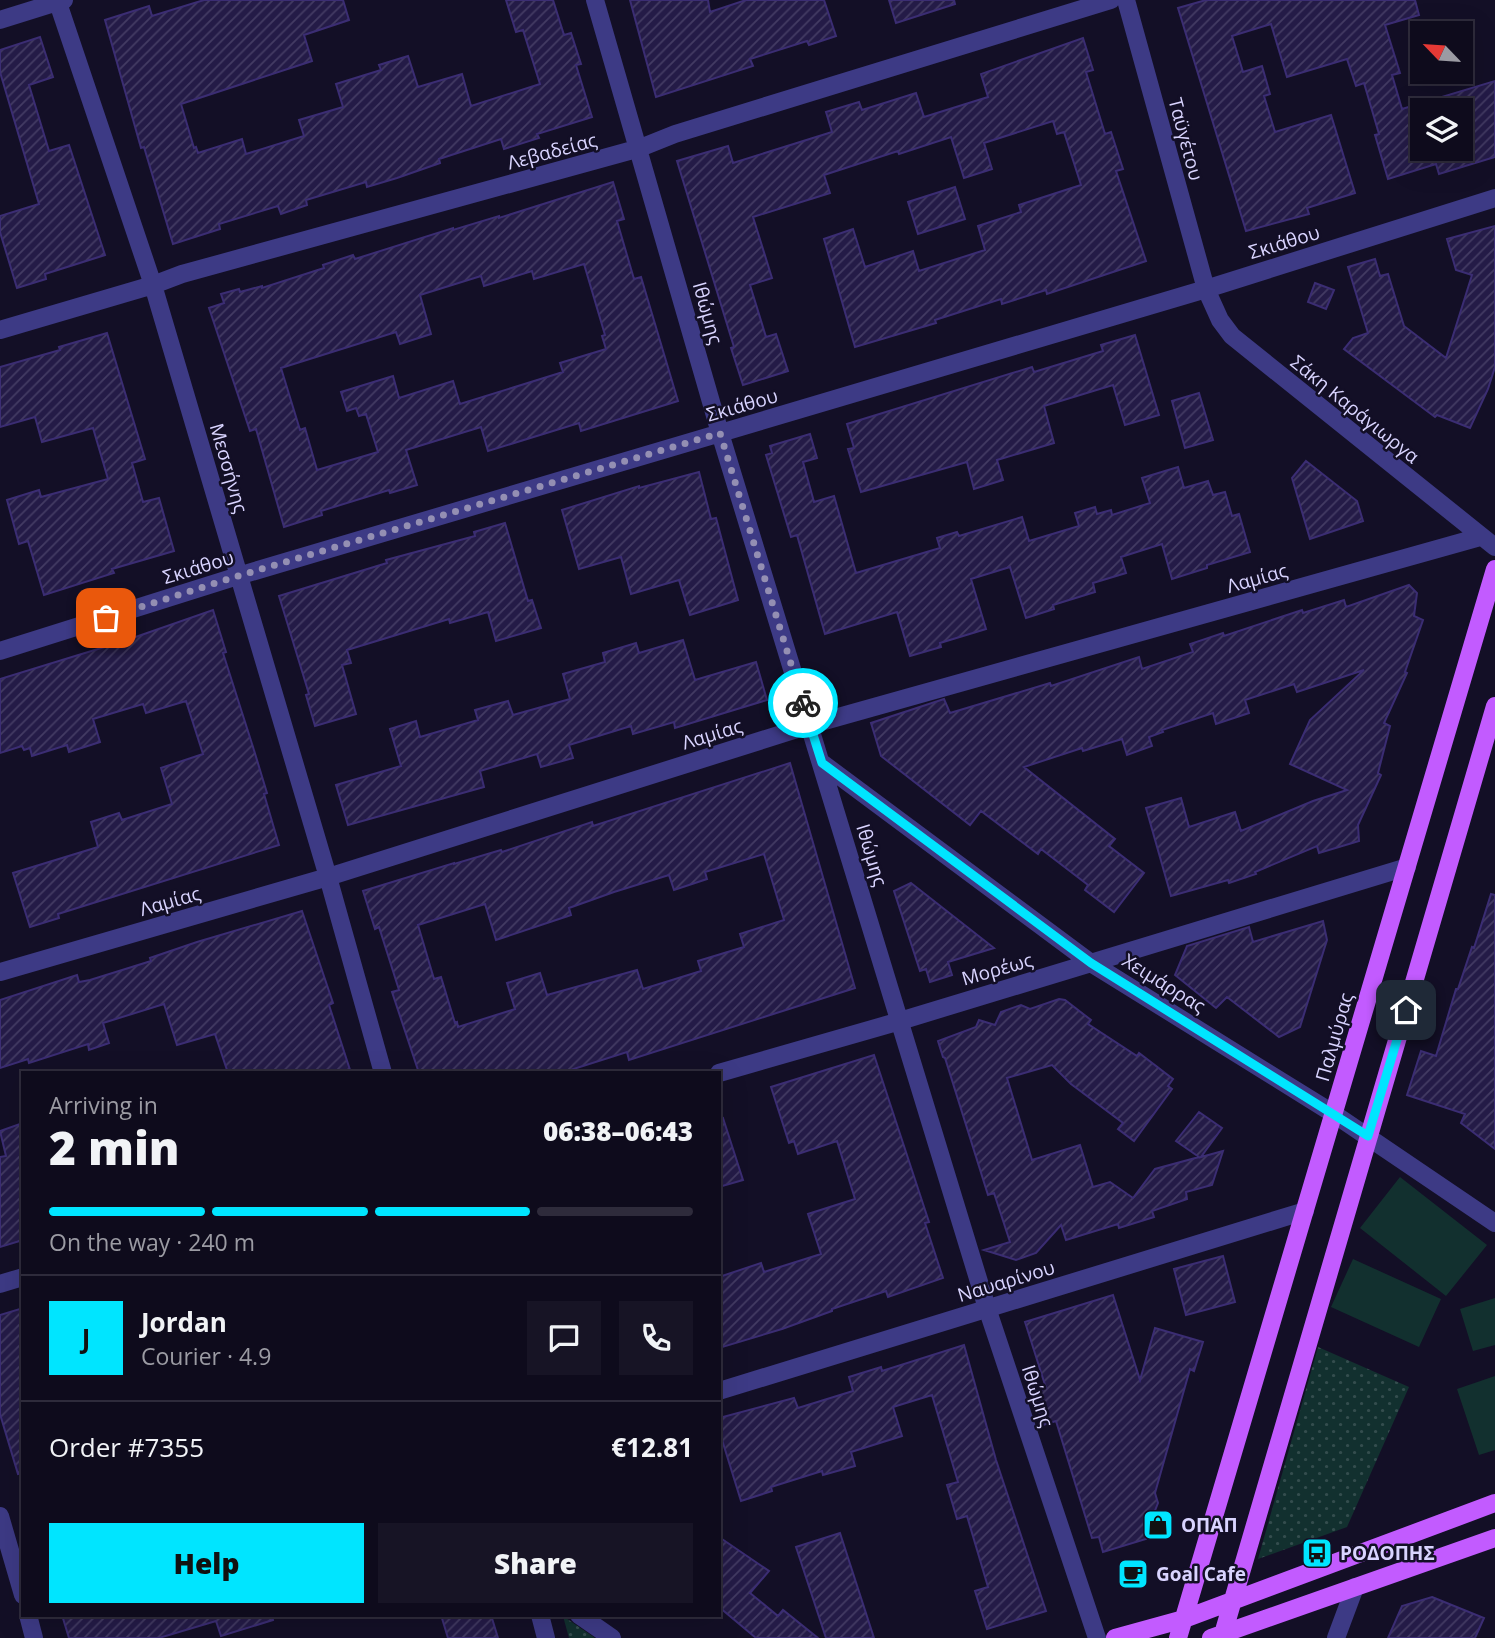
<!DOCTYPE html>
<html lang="en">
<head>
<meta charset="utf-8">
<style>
  :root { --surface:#0e0b1c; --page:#171425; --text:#f1f3f6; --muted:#9b9ba3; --line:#2e2b3b; --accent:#00e5ff }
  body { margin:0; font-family:"Open Sans",sans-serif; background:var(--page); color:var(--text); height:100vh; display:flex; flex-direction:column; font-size:26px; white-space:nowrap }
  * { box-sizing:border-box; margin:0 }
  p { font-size:23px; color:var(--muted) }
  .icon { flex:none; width:38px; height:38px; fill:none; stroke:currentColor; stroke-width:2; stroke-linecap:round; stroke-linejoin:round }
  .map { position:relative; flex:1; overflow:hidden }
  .panel { position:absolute; left:21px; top:1071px; width:700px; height:546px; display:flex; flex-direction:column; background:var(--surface); border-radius:0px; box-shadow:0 7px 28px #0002,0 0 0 2px var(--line) }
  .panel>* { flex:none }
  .needle { width:46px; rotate:295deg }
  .fabs { position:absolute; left:1410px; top:21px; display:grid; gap:14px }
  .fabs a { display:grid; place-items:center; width:63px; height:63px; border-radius:0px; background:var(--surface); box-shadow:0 7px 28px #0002,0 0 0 2px var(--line); font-size:35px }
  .pin { position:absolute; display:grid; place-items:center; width:60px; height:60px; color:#fff; margin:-30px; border-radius:14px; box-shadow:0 4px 10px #0006 }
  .courier { position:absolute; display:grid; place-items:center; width:70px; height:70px; margin:-35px; border:5px solid #00e5ff; border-radius:50%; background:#fff; color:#222; box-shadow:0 2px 9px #0007 }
  .head em { font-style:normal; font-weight:800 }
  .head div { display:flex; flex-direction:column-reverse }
  .head { display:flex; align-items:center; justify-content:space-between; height:119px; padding:0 28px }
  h1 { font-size:46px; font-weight:800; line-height:52px }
  .bar { display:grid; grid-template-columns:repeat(4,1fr); gap:10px 7px; align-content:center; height:84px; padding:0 28px }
  .bar i { height:9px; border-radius:5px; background:var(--line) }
  .bar .current { background:var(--accent) }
  .bar p { grid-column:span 4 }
  .line { display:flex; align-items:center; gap:18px; padding:0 28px; border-top:2px solid var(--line) }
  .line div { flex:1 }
  .round { display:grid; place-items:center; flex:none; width:74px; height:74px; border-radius:0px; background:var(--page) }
  .button { display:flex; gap:14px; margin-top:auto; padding:14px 28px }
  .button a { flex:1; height:80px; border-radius:0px; background:var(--accent); color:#111; font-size:28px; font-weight:800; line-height:80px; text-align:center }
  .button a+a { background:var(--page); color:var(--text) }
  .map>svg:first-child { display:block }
  .grass { fill:#12302f }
  .park { fill:url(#park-dots) }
  .building { fill:url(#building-hatch); stroke:#3b2d73; stroke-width:2; fill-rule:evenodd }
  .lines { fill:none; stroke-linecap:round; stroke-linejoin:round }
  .minor { stroke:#3d3a85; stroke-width:18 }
  .major { stroke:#c25bff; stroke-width:18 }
  .done { stroke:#948fb3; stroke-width:7; stroke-dasharray:0 12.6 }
  .route { stroke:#00e5ff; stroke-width:9 }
  .labels { text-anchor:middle; stroke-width:5; stroke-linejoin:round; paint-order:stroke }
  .street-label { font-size:19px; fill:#d9d4ff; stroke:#130f26 }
  .poi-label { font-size:19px; font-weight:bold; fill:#d9d4ff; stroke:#130f26; text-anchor:start }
</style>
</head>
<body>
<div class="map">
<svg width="1495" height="1638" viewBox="0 0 1495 1638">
  <defs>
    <pattern id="park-dots" width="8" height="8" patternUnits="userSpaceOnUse" patternTransform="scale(1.75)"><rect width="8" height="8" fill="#12302f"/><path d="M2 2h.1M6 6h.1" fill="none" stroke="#344d4e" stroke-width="1.8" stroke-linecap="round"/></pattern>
    <pattern id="building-hatch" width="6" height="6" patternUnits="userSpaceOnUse" patternTransform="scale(1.75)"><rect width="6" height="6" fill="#241b47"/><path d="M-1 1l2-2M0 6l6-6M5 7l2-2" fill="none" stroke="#433b63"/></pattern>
  </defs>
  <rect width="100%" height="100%" fill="#130f26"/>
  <!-- grass -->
  <path class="grass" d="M 1400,1177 L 1487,1245 L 1446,1296 L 1360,1228 Z
    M 1353,1259 L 1441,1299 L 1419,1347 L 1331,1307 Z
    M 1495,1298 L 1495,1345 L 1473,1351 L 1460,1309 Z
    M 1495,1376 L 1495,1450 L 1479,1455 L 1457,1389 Z"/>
  <!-- park -->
  <path class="park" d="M 1318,1347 L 1409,1387 L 1347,1527 L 1258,1559 Z
    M 563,1616 L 595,1638 L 569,1638 Z"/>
  <!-- building -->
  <path class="building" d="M 204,0 L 343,0 L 349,20 L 304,35 L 312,61 L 181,104 L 194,148 L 196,147 L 198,153 L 242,139 L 246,154 L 304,136 L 299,120 L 343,107 L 336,84 L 381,70 L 379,65 L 408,56 L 418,87 L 462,74 L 471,106 L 540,84 L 523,30 L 516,32 L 506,0 L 553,0 L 564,35 L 571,33 L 581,64 L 576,65 L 592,117 L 537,134 L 539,138 L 504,149 L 501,139 L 439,159 L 440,163 L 397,178 L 367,187 L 366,182 L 306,200 L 307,205 L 281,214 L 278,206 L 219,224 L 220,229 L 173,244 L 144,147 L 141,148 L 105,20 L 149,6 L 152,16 Z
    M 630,0 L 708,0 L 710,12 L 746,0 L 824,0 L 836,36 L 809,45 L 807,41 L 750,59 L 753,66 L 656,97 Z
    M 889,0 L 954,0 L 955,4 L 896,23 Z
    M 1206,0 L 1415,0 L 1419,15 L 1385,25 L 1400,73 L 1392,75 L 1402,109 L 1495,81 L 1495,157 L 1439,174 L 1436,164 L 1388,179 L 1375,135 L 1379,134 L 1364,83 L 1356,86 L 1347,59 L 1287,77 L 1271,24 L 1232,36 L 1243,72 L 1262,66 L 1270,94 L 1264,96 L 1275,132 L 1331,115 L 1355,193 L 1307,208 L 1309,214 L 1246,231 L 1178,8 ZM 1423,110 L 1461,110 L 1461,149 L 1423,149 Z
    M 40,37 L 53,77 L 29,85 L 49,151 L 69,145 L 105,255 L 45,274 L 46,279 L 17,288 L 0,232 L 0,216 L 39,204 L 0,72 L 0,50 Z
    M 1083,38 L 1093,70 L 1086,72 L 1105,134 L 1111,132 L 1123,169 L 1116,171 L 1146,261 L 1047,294 L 1046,290 L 1002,304 L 1001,299 L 935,320 L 936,323 L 855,347 L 824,239 L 853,229 L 865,267 L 913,251 L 919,271 L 985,250 L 978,226 L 1021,212 L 1019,205 L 1081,185 L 1064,132 L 1057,134 L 1053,121 L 984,143 L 992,169 L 964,178 L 951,137 L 899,154 L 898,151 L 824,175 L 830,193 L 753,217 L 772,278 L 750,285 L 766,337 L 776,334 L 788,371 L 743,385 L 731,348 L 734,347 L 677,161 L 728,146 L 733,163 L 832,132 L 826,112 L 859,102 L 862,110 L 916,93 L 924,117 L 988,97 L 981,74 Z
    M 613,182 L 624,219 L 617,221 L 634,279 L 641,277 L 678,401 L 581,431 L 579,423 L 488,451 L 481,427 L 406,450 L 417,485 L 390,493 L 389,490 L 321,511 L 322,515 L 284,527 L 256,429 L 250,431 L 209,308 L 224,303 L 221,294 L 239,289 L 240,292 L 262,286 L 262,288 L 324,268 L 323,265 L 353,255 L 355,259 L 453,228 L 453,230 L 499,216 L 499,218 ZM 584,264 L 605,335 L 602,336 L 606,349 L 560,363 L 563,372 L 460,404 L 453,381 L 399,398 L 393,376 L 341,392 L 347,411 L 356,408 L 359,416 L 366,414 L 378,452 L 317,470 L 305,428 L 300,430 L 281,368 L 396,332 L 400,344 L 431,334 L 420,295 L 481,276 L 484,286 L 532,271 L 534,279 Z
    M 955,187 L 965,219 L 918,234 L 908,202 Z
    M 1495,226 L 1495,367 L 1488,389 L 1470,428 L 1437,415 L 1435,417 L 1344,349 L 1353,338 L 1368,333 L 1348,267 L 1375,259 L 1380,276 L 1388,274 L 1404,326 L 1446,358 L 1472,275 L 1456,270 L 1447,239 Z
    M 1315,283 L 1334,290 L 1326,309 L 1308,302 Z
    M 107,333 L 145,459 L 132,463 L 143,502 L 159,498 L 174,551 L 112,569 L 114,573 L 44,595 L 28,541 L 19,544 L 7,500 L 39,490 L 41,497 L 108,479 L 93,428 L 42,442 L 35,417 L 0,427 L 0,367 L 60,350 L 59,347 Z
    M 1135,335 L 1159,415 L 1125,425 L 1113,385 L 1044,406 L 1054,443 L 997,460 L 1003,480 L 974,489 L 967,462 L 861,492 L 848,449 L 854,448 L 847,424 L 1032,367 L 1034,372 L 1103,351 L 1101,345 Z
    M 1199,393 L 1213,440 L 1185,448 L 1172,401 Z
    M 810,434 L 817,458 L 803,462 L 814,502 L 834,496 L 856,573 L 940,548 L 937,538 L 957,532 L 959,536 L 1022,517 L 1029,541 L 1079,526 L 1075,513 L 1095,507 L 1097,514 L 1111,510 L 1112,515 L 1150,503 L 1142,478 L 1178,467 L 1184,488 L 1208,481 L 1213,495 L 1225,492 L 1232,516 L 1239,514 L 1250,552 L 1207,565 L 1207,568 L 1172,579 L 1162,544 L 1121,557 L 1126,573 L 1093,583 L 1095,592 L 1053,605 L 1054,609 L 1026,618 L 1010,567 L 971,579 L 986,629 L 940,643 L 941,647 L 910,656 L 897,612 L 825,634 L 797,535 L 791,537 L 766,455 L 772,453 L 770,446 Z
    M 1306,461 L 1357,501 L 1363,521 L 1310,539 L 1292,478 Z
    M 699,472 L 711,519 L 716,518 L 738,600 L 690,615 L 679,580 L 631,594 L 621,557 L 579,569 L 562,510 L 639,486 L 639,488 Z
    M 505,523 L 528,601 L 532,600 L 541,628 L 496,641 L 488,612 L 450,623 L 449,619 L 347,650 L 351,663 L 342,665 L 356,714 L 315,726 L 306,695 L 309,694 L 279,596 L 387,563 L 386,560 L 475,536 L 474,532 Z
    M 1409,585 L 1417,593 L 1414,616 L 1423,620 L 1405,672 L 1407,673 L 1384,723 L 1390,726 L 1378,773 L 1381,775 L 1358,825 L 1359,841 L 1319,853 L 1317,846 L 1255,872 L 1256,874 L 1229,883 L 1228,880 L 1171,896 L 1146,808 L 1181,798 L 1189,827 L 1235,812 L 1241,831 L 1313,801 L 1347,790 L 1290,764 L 1310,720 L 1364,670 L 1297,692 L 1294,684 L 1245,700 L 1249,713 L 1216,724 L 1213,713 L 1162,730 L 1163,732 L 1149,737 L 1152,746 L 1127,755 L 1122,739 L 1083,751 L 1082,748 L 1024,767 L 1115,839 L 1109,846 L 1144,873 L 1114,912 L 1085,890 L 1088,885 L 1041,849 L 1038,854 L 981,811 L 970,825 L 881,756 L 871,723 L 944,699 L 950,713 L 1050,683 L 1051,686 L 1139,657 L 1142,669 L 1193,652 L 1190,644 L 1223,633 L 1224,636 L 1302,610 L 1303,613 L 1344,600 L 1346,607 Z
    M 213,610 L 226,652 L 223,653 L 253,747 L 267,793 L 264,794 L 279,845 L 58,914 L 59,918 L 30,927 L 13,873 L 98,847 L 91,822 L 119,813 L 122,820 L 172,804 L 161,768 L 203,754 L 186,701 L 146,713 L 143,704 L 93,719 L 100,742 L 69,752 L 67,745 L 32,756 L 30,748 L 24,750 L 22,746 L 0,753 L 0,679 L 124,641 Z
    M 683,640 L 695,680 L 756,662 L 767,700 L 675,728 L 674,722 L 633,734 L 631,726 L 569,745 L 573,758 L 541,767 L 537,754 L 480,771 L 484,787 L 348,825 L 336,785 L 401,766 L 390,729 L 416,721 L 420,737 L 478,720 L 475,710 L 508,701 L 513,715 L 570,699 L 563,674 L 605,662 L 603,653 L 636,643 L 639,653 Z
    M 790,763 L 855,988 L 629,1060 L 627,1052 L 561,1073 L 419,1073 L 392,992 L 399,990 L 379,927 L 375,929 L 363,891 L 454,863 L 454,864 L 501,850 L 502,852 L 592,822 L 593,826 ZM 764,854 L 784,920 L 740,934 L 744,947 L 698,961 L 701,971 L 643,989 L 637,970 L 547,995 L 540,973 L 507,983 L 515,1009 L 458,1027 L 457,1022 L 455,1023 L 441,977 L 434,979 L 418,925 L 485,904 L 496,940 L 571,915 L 569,908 L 614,892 L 669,875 L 674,890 L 707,879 L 705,872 Z
    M 911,883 L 994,948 L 948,962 L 952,975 L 930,982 L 926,969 L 920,971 L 894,891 Z
    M 1491,894 L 1495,895 L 1495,1149 L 1461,1123 L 1465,1114 L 1407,1095 L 1421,1051 L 1436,1056 L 1456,989 L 1458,989 L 1472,947 L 1474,948 Z
    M 302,911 L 333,1003 L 329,1005 L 351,1073 L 228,1073 L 215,1034 L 177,1045 L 164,1004 L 103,1023 L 109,1043 L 89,1050 L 88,1044 L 29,1063 L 28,1059 L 0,1068 L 0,1000 L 77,975 L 79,982 L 90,980 L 151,961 L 150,958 L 197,942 Z
    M 1323,921 L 1327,940 L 1300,1027 L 1279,1037 L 1227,997 L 1216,1008 L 1175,975 L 1187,946 L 1249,927 L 1253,942 Z
    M 1059,999 L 1065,1000 L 1091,1020 L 1088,1024 L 1137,1056 L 1139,1053 L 1173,1079 L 1168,1086 L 1172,1089 L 1134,1141 L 1118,1129 L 1123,1123 L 1071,1084 L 1052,1065 L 1007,1078 L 1032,1160 L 1080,1145 L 1093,1187 L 1110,1182 L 1133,1198 L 1155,1169 L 1199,1157 L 1176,1141 L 1199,1112 L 1222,1128 L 1201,1157 L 1223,1151 L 1212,1185 L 1186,1192 L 1187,1199 L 1152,1211 L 1154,1217 L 1119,1228 L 1118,1224 L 1066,1240 L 1061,1225 L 1036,1253 L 1016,1260 L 984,1250 L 1010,1242 L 994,1193 L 988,1195 L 945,1058 L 943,1057 L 938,1041 L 976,1027 L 979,1020 L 995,1025 L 1001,1012 L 1021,1005 L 1030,1009 Z
    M 874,1055 L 929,1222 L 925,1223 L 943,1278 L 888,1297 L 886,1291 L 832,1309 L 832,1311 L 782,1329 L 719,1348 L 719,1277 L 761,1263 L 764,1272 L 821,1254 L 808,1214 L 855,1199 L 837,1141 L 798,1154 L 794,1141 L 789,1143 L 771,1087 Z
    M 723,1118 L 743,1180 L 719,1187 L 719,1119 Z
    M 23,1123 L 23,1240 L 0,1247 L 0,1157 L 6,1156 L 0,1131 Z
    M 1223,1256 L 1235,1302 L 1186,1315 L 1174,1269 Z
    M 1113,1295 L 1140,1380 L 1155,1328 L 1203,1342 L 1194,1371 L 1190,1369 L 1155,1493 L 1158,1503 L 1148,1528 L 1149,1530 L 1146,1539 L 1103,1552 L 1099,1537 L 1092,1538 L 1056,1421 L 1043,1425 L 1033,1392 L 1046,1388 L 1025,1322 Z
    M 23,1308 L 23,1473 L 18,1474 L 0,1414 L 0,1315 Z
    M 964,1345 L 996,1460 L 1046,1611 L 987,1629 L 975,1591 L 988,1587 L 967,1516 L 957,1519 L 947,1485 L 958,1482 L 932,1395 L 893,1407 L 902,1436 L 851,1452 L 855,1466 L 823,1475 L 822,1471 L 771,1487 L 772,1491 L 741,1501 L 719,1430 L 719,1418 L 794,1398 L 798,1408 L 853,1391 L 849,1377 L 881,1367 L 882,1371 Z
    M 840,1533 L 874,1638 L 826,1638 L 796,1547 Z
    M 719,1537 L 769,1571 L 750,1593 L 778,1616 L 783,1610 L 818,1638 L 756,1638 L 719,1607 Z
    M 1432,1597 L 1484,1618 L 1475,1638 L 1388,1638 L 1402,1606 Z
    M 62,1615 L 272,1615 L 273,1620 L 221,1636 L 216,1621 L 159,1638 L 69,1638 Z
    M 441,1615 L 491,1615 L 498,1638 L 448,1638 Z"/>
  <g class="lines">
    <!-- minor -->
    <path class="minor" d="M 57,0 L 153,285 L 328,877 L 383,1073
      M 595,0 L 720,433 L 987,1308 L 1097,1638
      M 1126,0 L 1206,289 L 1220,320 L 1232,336 L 1495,547
      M 0,20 L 64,0
      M 0,330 L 153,285 L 182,274 L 640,148 L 675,134 L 1111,0
      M 0,651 L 238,576 L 1206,289 L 1495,198
      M 822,763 L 1091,963 L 1334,1114 L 1495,1223
      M 0,972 L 328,877 L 810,725 L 1480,537
      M 719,1073 L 900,1021 L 1407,867
      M 0,1284 L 23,1277
      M 719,1391 L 1305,1211
      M 0,1516 L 23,1595
      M 28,1615 L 34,1638
      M 540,1615 L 546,1638
      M 579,1615 L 612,1638
      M 1336,1638 L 1355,1587"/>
    <!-- major -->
    <path class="major" d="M 1223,1634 L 1495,706
      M 1115,1638 L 1184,1619 L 1495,1503
      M 1178,1638 L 1495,569
      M 1211,1638 L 1495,1538"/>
  </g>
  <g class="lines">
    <!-- done -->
    <path class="done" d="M 106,618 L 238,576 L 720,433 L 803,703"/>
    <!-- route -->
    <path class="route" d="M 803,703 L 822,763 L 1091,963 L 1368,1136 L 1406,1010"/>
  </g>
  <!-- icons -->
  <defs>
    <g id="shop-square" transform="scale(1.575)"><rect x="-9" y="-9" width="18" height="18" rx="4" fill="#00e5ff" stroke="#130f26"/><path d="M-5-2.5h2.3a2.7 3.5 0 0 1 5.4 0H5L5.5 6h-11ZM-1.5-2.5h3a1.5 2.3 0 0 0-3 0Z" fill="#111"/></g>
    <g id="bus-square" transform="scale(1.575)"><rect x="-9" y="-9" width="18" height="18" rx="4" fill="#00e5ff" stroke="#130f26"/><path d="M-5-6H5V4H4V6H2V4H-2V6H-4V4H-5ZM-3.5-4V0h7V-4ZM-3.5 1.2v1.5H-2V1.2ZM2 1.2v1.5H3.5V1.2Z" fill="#111"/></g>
    <g id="cafe-square" transform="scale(1.575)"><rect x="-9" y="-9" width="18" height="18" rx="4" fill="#00e5ff" stroke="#130f26"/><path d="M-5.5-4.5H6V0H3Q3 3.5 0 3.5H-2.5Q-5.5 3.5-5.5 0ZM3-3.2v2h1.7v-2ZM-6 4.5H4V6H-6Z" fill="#111"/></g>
  </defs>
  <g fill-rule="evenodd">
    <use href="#shop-square" x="1158" y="1525"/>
    <use href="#bus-square" x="1317" y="1553"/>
    <use href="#cafe-square" x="1133" y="1574"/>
  </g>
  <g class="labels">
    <!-- street labels -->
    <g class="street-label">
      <text transform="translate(1186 139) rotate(75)" y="7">Ταϋγέτου</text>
      <text transform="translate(552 151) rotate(-15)" y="7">Λεβαδείας</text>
      <text transform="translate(1284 242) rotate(-17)" y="7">Σκιάθου</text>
      <text transform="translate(708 313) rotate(74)" y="7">Ιθώμης</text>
      <text transform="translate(742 405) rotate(-16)" y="7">Σκιάθου</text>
      <text transform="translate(1355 409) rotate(39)" y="7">Σάκη Καράγιωργα</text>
      <text transform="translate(229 468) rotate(74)" y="7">Μεσσήνης</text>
      <text transform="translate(198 567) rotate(-17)" y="7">Σκιάθου</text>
      <text transform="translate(1257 578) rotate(-16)" y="7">Λαμίας</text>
      <text transform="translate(712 734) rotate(-17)" y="7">Λαμίας</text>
      <text transform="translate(872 855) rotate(73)" y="7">Ιθώμης</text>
      <text transform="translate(170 901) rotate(-16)" y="7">Λαμίας</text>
      <text transform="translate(997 969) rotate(-16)" y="7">Μορέως</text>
      <text transform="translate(1164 983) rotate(32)" y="7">Χειμάρρας</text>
      <text transform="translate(1334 1037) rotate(-74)" y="7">Παλμύρας</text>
      <text transform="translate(1006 1281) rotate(-17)" y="7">Ναυαρίνου</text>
      <text transform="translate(1038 1396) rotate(72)" y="7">Ιθώμης</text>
    </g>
    <!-- poi labels -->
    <g class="poi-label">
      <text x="1181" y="1532">ΟΠΑΠ</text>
      <text x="1340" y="1560">ΡΟΔΟΠΗΣ</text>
      <text x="1156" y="1581">Goal Cafe</text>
    </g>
  </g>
</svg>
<div class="fabs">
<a><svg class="needle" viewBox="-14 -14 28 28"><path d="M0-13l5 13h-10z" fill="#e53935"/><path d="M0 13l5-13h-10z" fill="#9b9ba3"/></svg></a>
<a><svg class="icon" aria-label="layers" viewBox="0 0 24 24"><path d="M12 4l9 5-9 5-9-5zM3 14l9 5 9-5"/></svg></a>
</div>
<div class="pin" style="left:106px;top:618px;background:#ea580c"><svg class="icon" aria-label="bag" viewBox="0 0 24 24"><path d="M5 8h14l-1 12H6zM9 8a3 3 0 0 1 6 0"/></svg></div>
<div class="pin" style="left:1406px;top:1010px;background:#1f2937"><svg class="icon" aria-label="home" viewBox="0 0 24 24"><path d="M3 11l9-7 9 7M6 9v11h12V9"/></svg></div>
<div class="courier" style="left:803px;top:703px"><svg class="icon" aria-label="bike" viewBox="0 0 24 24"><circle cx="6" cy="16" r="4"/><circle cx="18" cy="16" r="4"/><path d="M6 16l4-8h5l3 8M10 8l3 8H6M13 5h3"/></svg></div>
<section class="panel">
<div class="head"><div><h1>2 min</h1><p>Arriving in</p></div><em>06:38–06:43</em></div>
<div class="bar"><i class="current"></i><i class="current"></i><i class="current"></i><i></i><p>On the way · 240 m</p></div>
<div class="line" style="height:126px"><b class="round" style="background:var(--accent);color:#111">J</b><div><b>Jordan</b><p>Courier · 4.9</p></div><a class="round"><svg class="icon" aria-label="chat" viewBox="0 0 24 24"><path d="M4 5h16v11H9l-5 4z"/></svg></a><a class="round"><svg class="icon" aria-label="phone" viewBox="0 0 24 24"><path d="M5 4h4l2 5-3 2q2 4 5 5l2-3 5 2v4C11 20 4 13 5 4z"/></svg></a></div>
<div class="line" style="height:91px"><div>Order #7355</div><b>€12.81</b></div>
<div class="button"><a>Help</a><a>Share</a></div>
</section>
</div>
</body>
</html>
